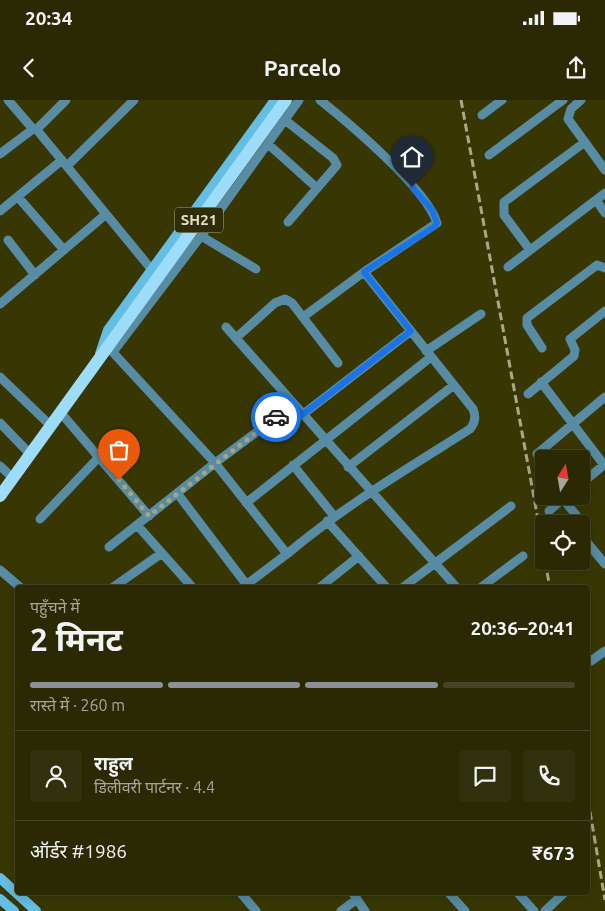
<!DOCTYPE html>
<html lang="hi">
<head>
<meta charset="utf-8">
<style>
  :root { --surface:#2a2903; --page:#32310d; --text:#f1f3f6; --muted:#a5a69a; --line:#464525; --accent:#8c9099 }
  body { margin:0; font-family:Ubuntu,"Noto Sans Devanagari",sans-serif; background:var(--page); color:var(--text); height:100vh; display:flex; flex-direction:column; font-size:19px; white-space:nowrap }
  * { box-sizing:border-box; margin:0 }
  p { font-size:16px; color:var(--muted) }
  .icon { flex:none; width:28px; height:28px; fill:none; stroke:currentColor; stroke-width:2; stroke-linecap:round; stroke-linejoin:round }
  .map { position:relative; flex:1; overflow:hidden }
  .panel { position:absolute; left:15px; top:485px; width:575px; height:310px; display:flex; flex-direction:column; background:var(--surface); border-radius:5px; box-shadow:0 2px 12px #0003,0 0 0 1px var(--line) }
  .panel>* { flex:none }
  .needle { width:32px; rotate:11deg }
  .controls { position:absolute; left:535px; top:350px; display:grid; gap:10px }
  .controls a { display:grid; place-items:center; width:55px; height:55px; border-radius:5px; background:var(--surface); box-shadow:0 2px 12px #0003,0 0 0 1px var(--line); font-size:25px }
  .pin { position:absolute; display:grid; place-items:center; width:42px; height:42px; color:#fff; margin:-51px -21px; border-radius:50% 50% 50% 0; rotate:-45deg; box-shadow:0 0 5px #0007 }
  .pin .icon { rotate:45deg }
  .courier { position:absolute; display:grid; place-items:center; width:50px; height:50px; margin:-25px; border:4px solid #1a73e8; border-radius:50%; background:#fff; color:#222; box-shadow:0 1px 6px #0007 }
  .summary em { font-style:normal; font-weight:700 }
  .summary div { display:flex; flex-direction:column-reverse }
  .summary { display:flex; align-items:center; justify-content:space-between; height:85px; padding:0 15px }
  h1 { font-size:32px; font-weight:700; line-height:38px }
  .bar { display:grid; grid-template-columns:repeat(4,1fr); gap:8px 5px; align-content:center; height:60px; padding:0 15px }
  .bar i { height:6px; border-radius:4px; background:var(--line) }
  .bar .selected { background:var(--accent) }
  .bar p { grid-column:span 4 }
  .line { display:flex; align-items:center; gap:12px; padding:0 15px; border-top:1px solid var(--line) }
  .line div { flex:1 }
  .round { display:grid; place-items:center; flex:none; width:52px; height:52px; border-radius:5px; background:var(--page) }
  .status { display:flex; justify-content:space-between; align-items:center; height:35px; padding:0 25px; background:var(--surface); direction:ltr }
  .status svg { height:14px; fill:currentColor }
  header { display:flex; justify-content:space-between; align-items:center; height:65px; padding:0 15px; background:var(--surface); font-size:22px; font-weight:700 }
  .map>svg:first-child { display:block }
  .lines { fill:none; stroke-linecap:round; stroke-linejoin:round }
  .street { stroke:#578ca4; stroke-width:9 }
  .secondary { stroke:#64bde3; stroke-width:10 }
  .primary { stroke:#9dddfa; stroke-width:12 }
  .rail { stroke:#a8a987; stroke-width:3; stroke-dasharray:8 4; stroke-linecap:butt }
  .done { stroke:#a5a583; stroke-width:5; stroke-dasharray:0 9 }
  .route { stroke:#1a73e8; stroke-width:6 }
  .labels { text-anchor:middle; stroke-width:5; stroke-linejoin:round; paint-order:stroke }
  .shield { fill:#2e2d08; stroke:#aaaa8e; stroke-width:1 }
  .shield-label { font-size:15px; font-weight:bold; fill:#dfe0c7 }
</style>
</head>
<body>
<div class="status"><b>20:34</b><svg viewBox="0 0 49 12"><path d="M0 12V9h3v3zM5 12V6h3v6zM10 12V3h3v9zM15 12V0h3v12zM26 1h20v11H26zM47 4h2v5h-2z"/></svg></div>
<header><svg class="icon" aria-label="back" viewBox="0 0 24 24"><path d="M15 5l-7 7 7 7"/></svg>Parcelo<svg class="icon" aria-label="share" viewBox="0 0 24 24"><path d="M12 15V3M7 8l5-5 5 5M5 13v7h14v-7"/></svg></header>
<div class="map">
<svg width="605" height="811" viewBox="0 0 605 811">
  <rect width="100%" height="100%" fill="#383704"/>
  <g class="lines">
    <!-- street -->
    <path class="street" d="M 8,0 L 33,29
      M 581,0 L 571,9 L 568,19 L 605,70
      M 482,15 L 502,0
      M 285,20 L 333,58 L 337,65 L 288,122
      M 36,30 L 66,0
      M 268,44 L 317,88
      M 0,54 L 33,29 L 37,30 L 152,170
      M 489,55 L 563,0
      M 67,66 L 134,0
      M 18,97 L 64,150
      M 596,100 L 605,113
      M 0,111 L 62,60
      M 201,136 L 256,169
      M 8,140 L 35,175
      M 530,150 L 504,115 L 504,102 L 585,42
      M 508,167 L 605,93
      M 0,204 L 105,115
      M 303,217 L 364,172 L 437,123 C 426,88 350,24 320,0
      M 226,227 L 457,488
      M 236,238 L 275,203 L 285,199 L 292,203 L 338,263
      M 107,246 L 215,363 L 287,454 L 242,488
      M 542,248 L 527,225 L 527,218 L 597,165 L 605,168
      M 426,251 L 481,214
      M 113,252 L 207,128 L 299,0
      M 0,277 L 51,326
      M 541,282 L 604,365
      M 528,294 L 574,256 L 575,250 L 570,239 L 605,211
      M 61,313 L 149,416
      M 302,315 L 411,231
      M 0,323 L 30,354
      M 537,354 L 605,297
      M 293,365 L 334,416
      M 0,366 L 13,378
      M 348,367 L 454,285
      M 581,384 L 605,364
      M 177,393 L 246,484
      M 563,399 L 576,415 L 580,424
      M 246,403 L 431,257
      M 549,411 L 566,396
      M 40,419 L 98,358
      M 327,421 L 387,488
      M 137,425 L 193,488
      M 581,428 L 585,440 L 605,464
      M 109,447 L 215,363 L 293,305
      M 287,454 C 344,406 407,369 470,329 C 475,323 476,316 473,309 L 364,172
      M 0,470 L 21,488
      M 112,488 L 162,453
      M 319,488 L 359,456
      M 402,488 L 511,406
      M 480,488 L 523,456
      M 591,561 L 605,551
      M 240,792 L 256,811
      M 352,792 L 365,811
      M 448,792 L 465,811
      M 517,792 L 534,811
      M 341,811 L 357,799
      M 545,811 L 565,792"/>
    <!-- secondary -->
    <path class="secondary" d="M 100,254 L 108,230 L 275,0
      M 0,778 L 36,811
      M 0,799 L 14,811"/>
    <!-- primary -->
    <path class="primary" d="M 0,396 L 286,0"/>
    <!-- rail -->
    <path class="rail" d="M 461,0 L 544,452
      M 545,461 L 550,488
      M 588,700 L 605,800"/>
  </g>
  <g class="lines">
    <!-- done -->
    <path class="done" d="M 119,380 L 149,416 L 276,317"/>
    <!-- route -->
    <path class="route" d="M 276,317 L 293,304 L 302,315 L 411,231 L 364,172 L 434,127 L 437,123 L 432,110 L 412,87"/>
  </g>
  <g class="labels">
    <!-- shield labels -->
    <rect class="shield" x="175" y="107.5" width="48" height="25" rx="4"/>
    <g class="shield-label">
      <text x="199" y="125">SH21</text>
    </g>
  </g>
</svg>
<div class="controls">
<a><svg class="needle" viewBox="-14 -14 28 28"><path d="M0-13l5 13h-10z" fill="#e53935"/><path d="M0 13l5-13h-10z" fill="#a5a69a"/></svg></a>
<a><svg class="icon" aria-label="locate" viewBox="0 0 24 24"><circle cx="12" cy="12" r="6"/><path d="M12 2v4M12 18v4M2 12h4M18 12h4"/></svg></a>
</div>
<div class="pin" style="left:119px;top:380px;background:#ea580c"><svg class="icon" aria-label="bag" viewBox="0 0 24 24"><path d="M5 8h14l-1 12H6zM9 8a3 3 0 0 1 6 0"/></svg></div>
<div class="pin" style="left:412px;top:87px;background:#1f2937"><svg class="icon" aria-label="home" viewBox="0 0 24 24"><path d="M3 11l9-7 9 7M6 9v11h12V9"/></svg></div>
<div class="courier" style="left:276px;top:317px"><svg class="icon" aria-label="car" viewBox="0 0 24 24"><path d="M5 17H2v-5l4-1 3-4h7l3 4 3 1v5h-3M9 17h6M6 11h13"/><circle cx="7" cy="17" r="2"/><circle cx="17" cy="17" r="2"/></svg></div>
<section class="panel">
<div class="summary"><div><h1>2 मिनट</h1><p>पहुँचने में</p></div><em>20:36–20:41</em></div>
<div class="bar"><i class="selected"></i><i class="selected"></i><i class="selected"></i><i></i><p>रास्ते में · 260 m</p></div>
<div class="line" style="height:90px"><a class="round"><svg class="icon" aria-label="person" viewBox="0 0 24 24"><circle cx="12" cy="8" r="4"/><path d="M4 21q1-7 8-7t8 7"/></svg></a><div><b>राहुल</b><p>डिलीवरी पार्टनर · 4.4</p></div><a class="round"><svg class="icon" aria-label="chat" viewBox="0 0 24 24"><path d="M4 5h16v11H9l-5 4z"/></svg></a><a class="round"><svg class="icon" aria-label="phone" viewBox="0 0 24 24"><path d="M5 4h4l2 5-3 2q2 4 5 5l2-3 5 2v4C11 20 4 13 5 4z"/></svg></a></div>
<div class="line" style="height:65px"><div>ऑर्डर #1986</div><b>₹673</b></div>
</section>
</div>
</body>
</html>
